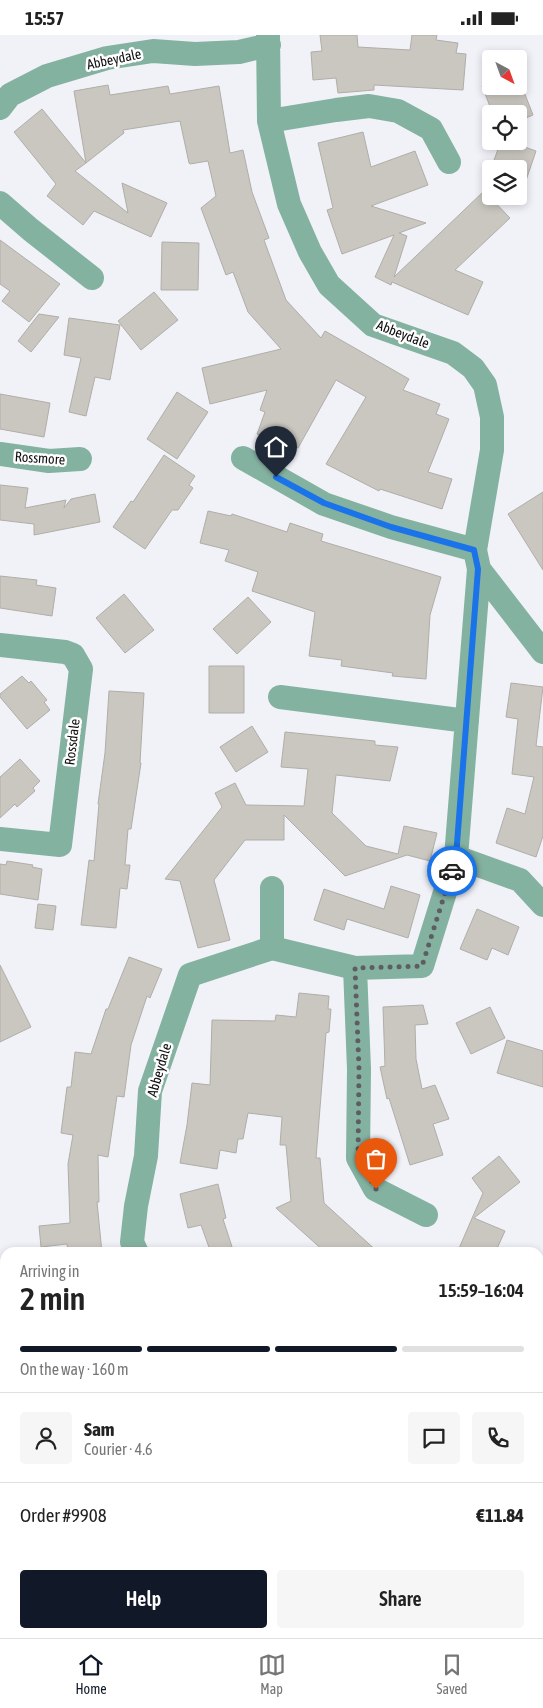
<!DOCTYPE html>
<html lang="en">
<head>
<meta charset="utf-8">
<style>
  :root { --surface:#fff; --page:#f6f6f6; --text:#222; --muted:#767676; --line:#e0e0e0; --accent:#111827 }
  body { margin:0; font-family:"Asap Condensed",sans-serif; background:var(--page); color:var(--text); height:100vh; display:flex; flex-direction:column; font-size:19px; white-space:nowrap }
  * { box-sizing:border-box; margin:0 }
  p { font-size:16px; color:var(--muted) }
  .icon { flex:none; width:28px; height:28px; fill:none; stroke:currentColor; stroke-width:2; stroke-linecap:round; stroke-linejoin:round }
  .map { position:relative; flex:1; overflow:hidden }
  .side { position:absolute; left:0px; top:1212px; width:544px; height:391px; display:flex; flex-direction:column; background:var(--surface); border-radius:15px 15px 0 0; box-shadow:0 2px 8px #0003 }
  .side>* { flex:none }
  .needle { width:32px; rotate:139deg }
  .fabs { position:absolute; left:482px; top:15px; display:grid; gap:10px }
  .fabs a { display:grid; place-items:center; width:45px; height:45px; border-radius:5px; background:var(--surface); box-shadow:0 2px 8px #0003; font-size:25px }
  .pin { position:absolute; display:grid; place-items:center; width:42px; height:42px; color:#fff; margin:-51px -21px; border-radius:50% 50% 50% 0; rotate:-45deg; box-shadow:0 0 5px #0007 }
  .pin .icon { rotate:45deg }
  .courier { position:absolute; display:grid; place-items:center; width:50px; height:50px; margin:-25px; border:4px solid #1a73e8; border-radius:50%; background:#fff; color:#222; box-shadow:0 1px 6px #0007 }
  .headline em { font-style:normal; font-weight:600 }
  .headline div { display:flex; flex-direction:column-reverse }
  .headline { display:flex; align-items:center; justify-content:space-between; height:85px; padding:0 20px }
  h1 { font-size:32px; font-weight:600; line-height:38px }
  .bar { display:grid; grid-template-columns:repeat(4,1fr); gap:8px 5px; align-content:center; height:60px; padding:0 20px }
  .bar i { height:6px; border-radius:4px; background:var(--line) }
  .bar .current { background:var(--accent) }
  .bar p { grid-column:span 4 }
  .line { display:flex; align-items:center; gap:12px; padding:0 20px; border-top:1px solid var(--line) }
  .line div { flex:1 }
  .round { display:grid; place-items:center; flex:none; width:52px; height:52px; border-radius:5px; background:var(--page) }
  .button { display:flex; gap:10px; margin-top:auto; padding:10px 20px }
  .button a { flex:1; height:58px; border-radius:5px; background:var(--accent); color:#fff; font-size:20px; font-weight:600; line-height:58px; text-align:center }
  .button a+a { background:var(--page); color:var(--text) }
  .status { display:flex; justify-content:space-between; align-items:center; height:35px; padding:0 25px; background:var(--surface); direction:ltr }
  .status svg { height:14px; fill:currentColor }
  .tab-bar { display:flex; justify-content:space-around; align-items:center; height:70px; border-top:1px solid var(--line); background:var(--surface); font-size:14px; color:var(--muted) }
  .tab-bar a { display:grid; justify-items:center; gap:2px }
  .tab-bar .current { color:var(--accent) }
  .map>svg:first-child { display:block }
  .green { fill:#d0deb8 }
  .building { fill:#cac6c0; stroke:#b1ada8 }
  .lines { fill:none; stroke-linecap:round; stroke-linejoin:round }
  .path { stroke:#78787c; stroke-width:3; stroke-dasharray:4 4; stroke-linecap:butt }
  .minor { stroke:#84b2a1; stroke-width:24 }
  .done { stroke:#5e5e62; stroke-width:5; stroke-dasharray:0 9 }
  .route { stroke:#1a73e8; stroke-width:6 }
  .labels { text-anchor:middle; stroke-width:5; stroke-linejoin:round; paint-order:stroke }
  .street-label { font-size:14px; fill:#0f0f11; stroke:#fff }
</style>
</head>
<body>
<div class="status"><b>15:57</b><svg viewBox="0 0 49 12"><path d="M0 12V9h3v3zM5 12V6h3v6zM10 12V3h3v9zM15 12V0h3v12zM26 1h20v11H26zM47 4h2v5h-2z"/></svg></div>
<div class="map">
<svg width="543" height="1603" viewBox="0 0 543 1603">
  <rect width="100%" height="100%" fill="#f1f2f8"/>
  <!-- green -->
  <path class="green" d="M 28,1599 L 60,1599 L 68,1603 L 25,1603 Z"/>
  <!-- building -->
  <path class="building" d="M 320,0 L 357,0 L 358,12 L 410,15 L 412,0 L 437,0 L 436,5 L 458,8 L 456,18 L 466,19 L 463,55 L 374,50 L 374,55 L 338,58 L 336,43 L 313,45 L 311,17 L 322,16 Z
    M 519,44 L 533,80 L 519,86 L 519,79 L 493,79 L 482,51 L 491,48 L 491,51 L 519,51 Z
    M 108,50 L 110,60 L 168,51 L 170,59 L 219,51 L 230,118 L 243,115 L 252,157 L 269,203 L 264,205 L 286,265 L 321,303 L 325,296 L 409,344 L 403,355 L 440,369 L 436,379 L 449,384 L 428,437 L 452,444 L 442,474 L 380,454 L 379,456 L 326,429 L 366,362 L 336,345 L 298,413 L 257,399 L 265,377 L 260,375 L 267,355 L 210,369 L 202,333 L 281,314 L 248,277 L 233,237 L 226,240 L 201,173 L 216,161 L 208,126 L 190,129 L 189,128 L 180,86 L 123,95 L 124,98 L 86,128 L 74,56 Z
    M 42,74 L 86,128 L 75,136 L 128,178 L 122,148 L 167,168 L 151,202 L 94,176 L 83,190 L 47,161 L 56,149 L 14,97 Z
    M 363,97 L 371,132 L 415,116 L 428,150 L 371,171 L 426,188 L 399,198 L 407,201 L 394,242 L 484,156 L 510,183 L 455,235 L 483,247 L 468,280 L 392,247 L 391,250 L 375,242 L 394,200 L 342,219 L 327,175 L 333,173 L 318,108 Z
    M 501,106 L 508,106 L 536,116 L 521,160 L 519,159 L 519,134 L 491,134 L 491,149 L 486,147 Z
    M 0,205 L 60,249 L 29,287 L 2,266 L 10,256 L 0,249 Z
    M 162,207 L 199,208 L 198,255 L 161,255 Z
    M 154,257 L 178,285 L 141,315 L 118,286 Z
    M 39,279 L 59,282 L 31,317 L 18,306 Z
    M 69,283 L 120,290 L 110,345 L 95,342 L 86,381 L 69,377 L 81,323 L 64,320 Z
    M 177,357 L 208,377 L 177,424 L 147,404 Z
    M 0,359 L 50,368 L 44,402 L 0,394 Z
    M 164,420 L 195,441 L 189,450 L 193,453 L 178,475 L 172,475 L 145,514 L 113,492 L 131,466 L 133,467 Z
    M 0,450 L 28,453 L 25,473 L 66,465 L 64,473 L 71,464 L 95,459 L 100,487 L 34,500 L 34,489 L 0,485 Z
    M 543,457 L 543,535 L 508,479 Z
    M 208,476 L 231,481 L 232,479 L 287,497 L 290,488 L 323,499 L 321,506 L 441,542 L 430,580 L 426,644 L 392,641 L 393,638 L 341,631 L 342,625 L 309,621 L 315,577 L 252,556 L 258,537 L 225,526 L 229,515 L 200,508 Z
    M 0,541 L 37,545 L 36,550 L 56,553 L 52,581 L 0,573 Z
    M 124,559 L 154,595 L 125,618 L 96,583 Z
    M 248,562 L 271,587 L 237,619 L 213,594 Z
    M 209,631 L 244,631 L 244,678 L 209,678 Z
    M 22,641 L 29,648 L 31,646 L 47,665 L 44,667 L 50,675 L 27,694 L 0,662 L 0,659 Z
    M 511,648 L 543,652 L 536,711 L 543,712 L 543,801 L 536,822 L 496,808 L 507,773 L 525,779 L 534,742 L 512,739 L 518,684 L 506,682 Z
    M 109,656 L 144,658 L 140,728 L 141,728 L 131,794 L 128,794 L 125,830 L 130,830 L 127,854 L 120,853 L 116,893 L 81,890 L 89,825 L 94,826 L 99,769 L 98,769 L 105,718 Z
    M 252,691 L 268,717 L 236,737 L 220,712 Z
    M 285,697 L 375,706 L 375,710 L 398,712 L 390,746 L 336,740 L 332,778 L 366,811 L 398,819 L 404,791 L 437,798 L 430,826 L 407,820 L 345,841 L 284,780 L 284,805 L 245,805 L 214,845 L 230,905 L 198,913 L 180,846 L 165,844 L 222,772 L 215,758 L 235,748 L 246,770 L 304,771 L 308,734 L 281,732 Z
    M 20,724 L 40,746 L 33,753 L 35,756 L 17,772 L 15,769 L 0,783 L 0,742 Z
    M 7,826 L 33,830 L 32,832 L 42,834 L 38,865 L 0,859 L 0,829 L 6,830 Z
    M 391,851 L 420,860 L 408,903 L 347,884 L 344,895 L 314,885 L 324,854 L 384,874 Z
    M 38,869 L 56,871 L 53,895 L 35,893 Z
    M 477,874 L 519,892 L 508,920 L 492,913 L 487,925 L 460,914 Z
    M 129,922 L 162,934 L 150,963 L 147,961 L 131,1010 L 124,1062 L 117,1061 L 108,1122 L 98,1120 L 99,1167 L 97,1167 L 102,1218 L 68,1218 L 67,1209 L 41,1212 L 39,1191 L 70,1188 L 68,1129 L 73,1100 L 61,1098 L 67,1052 L 71,1052 L 75,1017 L 91,1019 L 106,974 L 108,974 Z
    M 0,930 L 31,992 L 0,1007 Z
    M 299,958 L 329,961 L 328,974 L 331,974 L 329,997 L 326,998 L 316,1123 L 320,1123 L 324,1168 L 379,1218 L 326,1218 L 276,1173 L 291,1166 L 286,1110 L 280,1110 L 282,1082 L 248,1078 L 243,1104 L 238,1104 L 236,1118 L 220,1115 L 217,1134 L 180,1128 L 187,1090 L 192,1048 L 210,1050 L 212,985 L 275,986 L 276,980 L 296,982 Z
    M 423,970 L 428,989 L 415,990 L 416,1024 L 422,1054 L 435,1050 L 449,1084 L 433,1089 L 443,1120 L 410,1130 L 389,1063 L 387,1064 L 380,1032 L 385,1031 L 383,972 Z
    M 490,972 L 505,1003 L 471,1019 L 456,988 Z
    M 507,1005 L 543,1016 L 543,1052 L 497,1038 Z
    M 499,1121 L 520,1147 L 474,1183 L 505,1196 L 495,1218 L 457,1218 L 483,1158 L 472,1143 Z
    M 218,1149 L 226,1183 L 223,1184 L 234,1218 L 211,1218 L 201,1190 L 188,1193 L 180,1159 Z"/>
  <g class="lines">
    <!-- path -->
    <path class="path" d="M 539,1296 L 543,1279
      M 456,1603 L 457,1599"/>
    <!-- minor -->
    <path class="minor" d="M 0,73 L 10,60 L 47,41 L 107,23 L 153,16 L 195,19 L 239,17 L 269,10
      M 269,86 L 336,75 L 369,71 L 398,76 L 431,94 L 449,127
      M 0,168 L 31,195 L 92,243
      M 0,419 L 49,426 L 80,424
      M 243,423 L 324,469 L 391,492 L 475,515
      M 479,534 L 543,617
      M 0,610 L 65,617 L 73,620 L 81,634 L 60,810 L 0,804
      M 280,662 L 467,686
      M 456,822 L 520,845 L 543,870
      M 272,913 L 272,853
      M 355,933 L 359,1034 L 358,1123 L 375,1154 L 426,1180
      M 137,1218 L 132,1207 L 136,1171 L 146,1121 L 150,1056 L 190,940 L 272,913 L 355,933 L 422,931 L 456,822 L 479,534 L 475,515 L 492,415 L 492,382 L 485,350 L 473,333 L 453,318 L 373,290 L 329,250 L 310,217 L 289,169 L 269,86 L 268,0
      M 539,1529 L 543,1515
      M 0,1556 L 5,1558
      M 94,1599 L 103,1603
      M 5,1603 L 7,1599
      M 515,1603 L 517,1599"/>
  </g>
  <g class="lines">
    <!-- done -->
    <path class="done" d="M 376,1154 L 358,1123 L 359,1034 L 355,933 L 422,931 L 452,836"/>
    <!-- route -->
    <path class="route" d="M 276,442 L 324,468 L 391,492 L 474,515 L 478,534 L 456,822 L 452,836"/>
  </g>
  <g class="labels">
    <!-- street labels -->
    <g class="street-label">
      <text transform="translate(114 24) rotate(-12)" y="5">Abbeydale</text>
      <text transform="translate(403 299) rotate(21)" y="5">Abbeydale</text>
      <text transform="translate(40 423) rotate(4)" y="5">Rossmore</text>
      <text transform="translate(72 707) rotate(-83)" y="5">Rossdale</text>
      <text transform="translate(159 1035) rotate(-74)" y="5">Abbeydale</text>
    </g>
  </g>
</svg>
<div class="fabs">
<a><svg class="needle" viewBox="-14 -14 28 28"><path d="M0-13l5 13h-10z" fill="#e53935"/><path d="M0 13l5-13h-10z" fill="#767676"/></svg></a>
<a><svg class="icon" aria-label="locate" viewBox="0 0 24 24"><circle cx="12" cy="12" r="6"/><path d="M12 2v4M12 18v4M2 12h4M18 12h4"/></svg></a>
<a><svg class="icon" aria-label="layers" viewBox="0 0 24 24"><path d="M12 4l9 5-9 5-9-5zM3 14l9 5 9-5"/></svg></a>
</div>
<div class="pin" style="left:376px;top:1154px;background:#ea580c"><svg class="icon" aria-label="bag" viewBox="0 0 24 24"><path d="M5 8h14l-1 12H6zM9 8a3 3 0 0 1 6 0"/></svg></div>
<div class="pin" style="left:276px;top:442px;background:#1f2937"><svg class="icon" aria-label="home" viewBox="0 0 24 24"><path d="M3 11l9-7 9 7M6 9v11h12V9"/></svg></div>
<div class="courier" style="left:452px;top:836px"><svg class="icon" aria-label="car" viewBox="0 0 24 24"><path d="M5 17H2v-5l4-1 3-4h7l3 4 3 1v5h-3M9 17h6M6 11h13"/><circle cx="7" cy="17" r="2"/><circle cx="17" cy="17" r="2"/></svg></div>
<section class="side">
<div class="headline"><div><h1>2 min</h1><p>Arriving in</p></div><em>15:59–16:04</em></div>
<div class="bar"><i class="current"></i><i class="current"></i><i class="current"></i><i></i><p>On the way · 160 m</p></div>
<div class="line" style="height:90px"><a class="round"><svg class="icon" aria-label="person" viewBox="0 0 24 24"><circle cx="12" cy="8" r="4"/><path d="M4 21q1-7 8-7t8 7"/></svg></a><div><b>Sam</b><p>Courier · 4.6</p></div><a class="round"><svg class="icon" aria-label="chat" viewBox="0 0 24 24"><path d="M4 5h16v11H9l-5 4z"/></svg></a><a class="round"><svg class="icon" aria-label="phone" viewBox="0 0 24 24"><path d="M5 4h4l2 5-3 2q2 4 5 5l2-3 5 2v4C11 20 4 13 5 4z"/></svg></a></div>
<div class="line" style="height:65px"><div>Order #9908</div><b>€11.84</b></div>
<div class="button"><a>Help</a><a>Share</a></div>
</section>
</div>
<nav class="tab-bar">
<a class="current"><svg class="icon" aria-label="home" viewBox="0 0 24 24"><path d="M3 11l9-7 9 7M6 9v11h12V9"/></svg>Home</a>
<a><svg class="icon" aria-label="map" viewBox="0 0 24 24"><path d="M3 6l6-2 6 2 6-2v14l-6 2-6-2-6 2zM9 4v14M15 6v14"/></svg>Map</a>
<a><svg class="icon" aria-label="saved" viewBox="0 0 24 24"><path d="M7 4h10v16l-5-4-5 4z"/></svg>Saved</a>
</nav>
</body>
</html>
